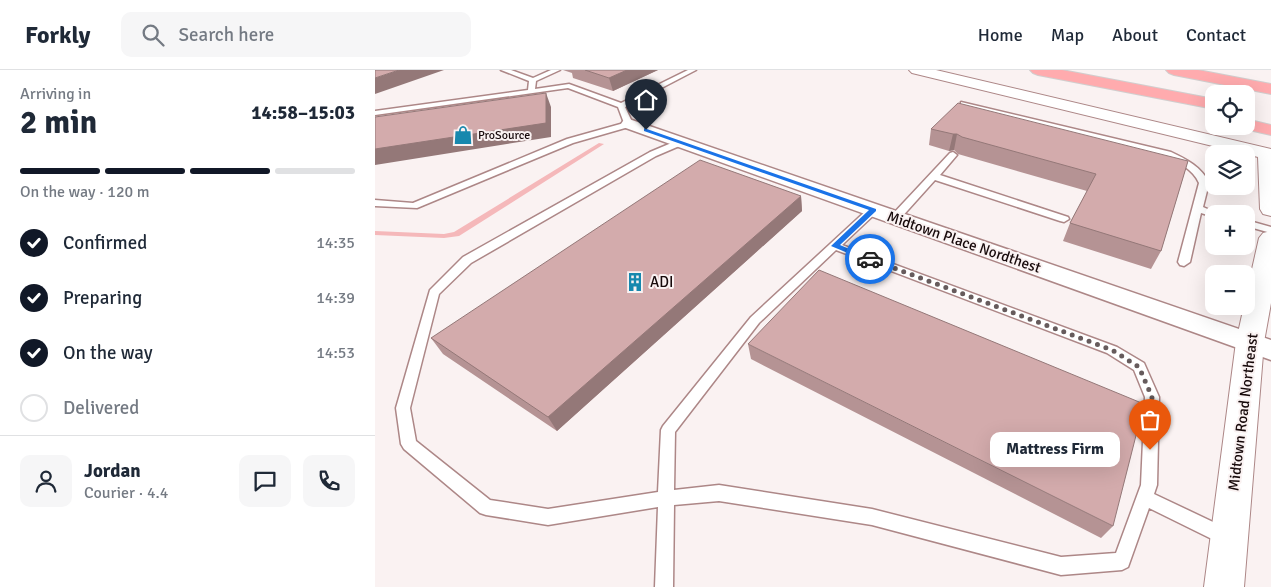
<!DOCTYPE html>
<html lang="en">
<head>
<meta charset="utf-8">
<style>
  :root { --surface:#fff; --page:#f6f6f7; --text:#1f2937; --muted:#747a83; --line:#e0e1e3; --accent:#111827 }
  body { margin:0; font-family:Signika,sans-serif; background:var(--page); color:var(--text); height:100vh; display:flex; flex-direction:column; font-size:19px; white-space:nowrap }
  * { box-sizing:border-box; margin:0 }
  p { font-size:16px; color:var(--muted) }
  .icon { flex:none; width:28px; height:28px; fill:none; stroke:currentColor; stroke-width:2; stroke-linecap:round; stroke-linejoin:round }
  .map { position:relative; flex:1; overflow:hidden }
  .panel { display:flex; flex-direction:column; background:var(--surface); width:375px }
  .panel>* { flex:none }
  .buttons { position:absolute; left:830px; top:15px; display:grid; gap:10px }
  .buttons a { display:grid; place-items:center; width:50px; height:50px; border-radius:10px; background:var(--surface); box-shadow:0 5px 20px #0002; font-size:25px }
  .pin { position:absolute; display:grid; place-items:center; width:42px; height:42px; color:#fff; margin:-51px -21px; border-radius:50% 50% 50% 0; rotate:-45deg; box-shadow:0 0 5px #0007 }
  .pin .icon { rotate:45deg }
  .courier { position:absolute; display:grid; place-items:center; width:50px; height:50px; margin:-25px; border:4px solid #1a73e8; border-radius:50%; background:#fff; color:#222; box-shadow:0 1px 6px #0007 }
  .bubble { position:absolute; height:35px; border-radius:10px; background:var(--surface); box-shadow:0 5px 20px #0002; font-size:16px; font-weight:700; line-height:35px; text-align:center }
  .headline em { font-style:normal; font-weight:700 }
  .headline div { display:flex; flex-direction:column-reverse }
  .headline { display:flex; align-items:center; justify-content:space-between; height:85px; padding:0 20px }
  h1 { font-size:32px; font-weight:700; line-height:38px }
  .bar { display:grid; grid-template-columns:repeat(4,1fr); gap:8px 5px; align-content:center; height:60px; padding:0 20px }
  .bar i { height:6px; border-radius:4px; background:var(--line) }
  .bar .on { background:var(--accent) }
  .bar p { grid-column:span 4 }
  .line { display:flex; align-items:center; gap:12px; padding:0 20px; border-top:1px solid var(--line) }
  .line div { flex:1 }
  .round { display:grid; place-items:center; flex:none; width:52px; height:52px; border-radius:10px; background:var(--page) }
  ol { padding:0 20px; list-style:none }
  li { display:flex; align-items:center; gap:15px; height:55px }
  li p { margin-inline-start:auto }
  li .icon { padding:5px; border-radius:50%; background:var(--accent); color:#fff; stroke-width:4 }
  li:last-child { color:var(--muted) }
  li i { width:28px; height:28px; border:2px solid var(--line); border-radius:50% }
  header { display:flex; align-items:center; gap:30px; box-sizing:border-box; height:70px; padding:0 25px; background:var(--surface); border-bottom:1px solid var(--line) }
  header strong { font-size:24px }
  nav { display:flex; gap:28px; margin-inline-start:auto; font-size:18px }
  .search { width:350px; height:45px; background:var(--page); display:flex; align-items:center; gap:12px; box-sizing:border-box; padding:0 18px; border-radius:10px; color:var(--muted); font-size:19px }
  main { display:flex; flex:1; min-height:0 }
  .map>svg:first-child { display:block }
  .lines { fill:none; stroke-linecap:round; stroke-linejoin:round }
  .stream { fill:#f5b8ba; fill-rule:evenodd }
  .lane-casing { stroke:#ad8787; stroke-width:3 }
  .street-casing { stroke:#ad8787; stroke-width:3 }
  .secondary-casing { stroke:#ad8787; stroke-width:2 }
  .highway-casing { stroke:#d1cece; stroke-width:2 }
  .lane { fill:#fff; fill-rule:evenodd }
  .street { fill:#fff; fill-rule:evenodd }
  .secondary { fill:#fff; fill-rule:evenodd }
  .highway { fill:#ffabae; fill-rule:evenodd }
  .wall { fill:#b59394 }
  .shaded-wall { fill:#947878 }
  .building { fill:#d3abac; stroke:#947878 }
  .route { fill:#1a73e8 }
  .done { stroke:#665b5c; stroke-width:5; stroke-dasharray:0 9 }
  .labels { text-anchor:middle; stroke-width:4; stroke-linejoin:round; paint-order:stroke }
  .far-poi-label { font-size:12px; fill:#170a0b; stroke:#faf2f2; text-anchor:start }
  .street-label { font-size:15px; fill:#170a0b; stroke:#faf2f2 }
  .poi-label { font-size:15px; fill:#170a0b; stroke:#faf2f2; text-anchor:start }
</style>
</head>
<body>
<header>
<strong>Forkly</strong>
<div class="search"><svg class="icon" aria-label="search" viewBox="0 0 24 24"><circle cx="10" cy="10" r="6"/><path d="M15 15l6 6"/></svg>Search here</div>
<nav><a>Home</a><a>Map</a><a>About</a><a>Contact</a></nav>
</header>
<main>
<section class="panel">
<div class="headline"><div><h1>2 min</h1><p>Arriving in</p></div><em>14:58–15:03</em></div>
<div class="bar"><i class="on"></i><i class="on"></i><i class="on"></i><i></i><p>On the way · 120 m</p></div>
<ol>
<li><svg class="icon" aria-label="check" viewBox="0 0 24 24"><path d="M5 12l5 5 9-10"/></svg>Confirmed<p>14:35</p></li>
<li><svg class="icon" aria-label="check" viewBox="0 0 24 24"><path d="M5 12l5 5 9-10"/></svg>Preparing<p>14:39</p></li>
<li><svg class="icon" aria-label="check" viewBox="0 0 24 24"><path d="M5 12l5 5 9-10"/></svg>On the way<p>14:53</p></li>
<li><i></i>Delivered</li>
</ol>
<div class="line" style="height:90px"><a class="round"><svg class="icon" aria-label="person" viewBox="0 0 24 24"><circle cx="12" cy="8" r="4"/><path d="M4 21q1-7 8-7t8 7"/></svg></a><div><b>Jordan</b><p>Courier · 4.4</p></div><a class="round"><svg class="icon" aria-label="chat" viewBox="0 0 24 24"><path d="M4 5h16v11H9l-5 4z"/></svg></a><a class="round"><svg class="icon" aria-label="phone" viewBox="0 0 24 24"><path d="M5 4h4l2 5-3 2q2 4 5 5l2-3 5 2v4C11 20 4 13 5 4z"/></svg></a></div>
</section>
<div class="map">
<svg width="896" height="517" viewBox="0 0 896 517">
  <rect width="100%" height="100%" fill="#faf2f2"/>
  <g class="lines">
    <!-- stream -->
    <path class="stream" d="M 224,73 L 229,74 L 84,166 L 69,168 L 0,165 L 0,161 L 69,164 L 79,162 Z"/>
    <!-- lane casing -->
    <g class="lane-casing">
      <path id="lane" d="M 126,0 L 136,0 L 158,8 L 176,0 L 185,0 L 161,11 L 160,19 L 194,14 L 246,33 L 313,0 L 321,0 L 250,37 L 258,54 L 257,56 L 198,73 L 42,138 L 0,136 L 0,130 L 38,133 L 192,69 L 249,53 L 243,37 L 193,18 L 0,45 L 0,41 L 153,20 L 154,11 Z
        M 586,32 L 796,82 C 811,89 827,97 834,113 L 828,137 L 844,144 L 839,144 L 839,147 L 826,143 L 815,192 L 809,196 L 805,195 L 803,192 L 824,113 C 818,99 803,92 790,86 L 586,36 Z
        M 306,69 L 309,70 L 309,74 L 281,86 L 96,193 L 64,224 L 35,338 L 41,371 L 115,430 L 173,439 L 283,422 L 286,360 L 288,356 L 376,247 L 494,138 L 502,138 L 502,142 L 467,175 L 742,277 L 769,293 L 784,327 L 782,415 L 779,424 L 857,461 L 860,467 L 857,473 L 851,475 L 845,473 L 774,438 L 753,497 L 747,500 L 686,505 L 497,455 L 344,431 L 299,435 L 298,517 L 280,517 L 283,437 L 173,455 L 111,445 L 105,443 L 29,379 L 26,374 L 21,338 L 55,220 L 88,187 L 275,82 ZM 461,180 L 732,283 L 759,300 L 770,327 L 766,415 L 741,483 L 686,487 L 497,439 L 344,415 L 299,420 L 300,362 L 384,253 Z
        M 578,82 L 582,85 L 565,105 L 693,147 L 694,149 L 689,152 L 685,151 L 560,110 L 524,150 L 516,150 L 516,146 L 575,83 Z
        M 871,150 L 896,157 L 896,163 L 871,156 Z"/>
    </g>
    <!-- street casing -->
    <g class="street-casing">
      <path id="street" d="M 254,49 L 896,270 L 896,290 L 248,57 L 246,54 L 248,51 Z"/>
    </g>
    <!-- secondary casing -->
    <g class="secondary-casing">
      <path id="secondary" d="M 534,0 L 561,0 L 896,79 L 896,146 L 888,144 L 885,139 L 883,87 L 537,3 Z
        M 896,161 L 896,233 L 889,272 L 869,517 L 829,517 L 861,272 L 869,236 L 871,236 L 871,226 L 884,168 L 888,163 Z"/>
    </g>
    <!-- highway casing -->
    <g class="highway-casing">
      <path id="highway" d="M 655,0 L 687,0 L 839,29 L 839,39 L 663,5 L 658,3 Z
        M 791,0 L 823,0 L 896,14 L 896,24 L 799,5 L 794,3 Z
        M 871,49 L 896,55 L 896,65 L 865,58 L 864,56 L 871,56 Z"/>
    </g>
    <!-- lane -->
    <use href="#lane" class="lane"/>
    <!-- street -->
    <use href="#street" class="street"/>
    <!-- secondary -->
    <use href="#secondary" class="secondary"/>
    <!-- highway -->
    <use href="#highway" class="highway"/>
  </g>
  <!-- wall -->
  <path class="wall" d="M 188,0 L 283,0 L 238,21 L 198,8 L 197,3 Z
    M 556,59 L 813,91 L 786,181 L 776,199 L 688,171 L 695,153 L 712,121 L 583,84 L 579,80 L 574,81 L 554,75 Z
    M 426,126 L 427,141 L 182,361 L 68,284 L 56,268 Z
    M 373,274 L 738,456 L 726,468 L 376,289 Z"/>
  <!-- shaded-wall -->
  <path class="shaded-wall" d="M 24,0 L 69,0 L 0,24 L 0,8 Z
    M 252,0 L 283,0 L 238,21 L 234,8 Z
    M 171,23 L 176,37 L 176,67 L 0,95 L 0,79 Z
    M 578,64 L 582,64 L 579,80 L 574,81 Z
    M 426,126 L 427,141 L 182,361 L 173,347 Z"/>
  <!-- building -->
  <path class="building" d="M 0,0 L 24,0 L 0,8 Z
    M 210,0 L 252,0 L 234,8 Z
    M 171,23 L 171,53 L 0,79 L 0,47 Z
    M 583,33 L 813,91 L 786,181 L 695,153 L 721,104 L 587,67 L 582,64 L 578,64 L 556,59 Z
    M 325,90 L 426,126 L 173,347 L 56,268 Z
    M 444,200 L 769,334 L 738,456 L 373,274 Z"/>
  <!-- route -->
  <path class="route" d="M 269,58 L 501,139 L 501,141 L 465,175 L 498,189 L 492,191 L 456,176 L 494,140 L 269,61 Z"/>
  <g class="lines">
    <!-- done -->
    <path class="done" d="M 495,189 L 737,280 L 764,297 L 777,327 L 775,380"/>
  </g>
  <!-- icons -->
  <defs>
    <g id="shop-bare" transform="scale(1.5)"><path d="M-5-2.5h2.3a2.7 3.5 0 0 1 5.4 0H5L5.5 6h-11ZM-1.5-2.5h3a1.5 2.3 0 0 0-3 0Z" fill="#1788ae" stroke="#faf2f2" stroke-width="2.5" paint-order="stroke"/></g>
    <g id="building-bare" transform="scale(1.5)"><path d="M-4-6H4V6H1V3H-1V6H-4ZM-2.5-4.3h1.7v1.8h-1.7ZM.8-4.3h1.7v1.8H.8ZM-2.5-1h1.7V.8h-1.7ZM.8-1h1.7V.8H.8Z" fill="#1788ae" stroke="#faf2f2" stroke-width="2.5" paint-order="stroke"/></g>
  </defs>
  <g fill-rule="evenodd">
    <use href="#shop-bare" x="88" y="65"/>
    <use href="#building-bare" x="260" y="212"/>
  </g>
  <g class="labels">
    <!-- far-poi labels -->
    <g class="far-poi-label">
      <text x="103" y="69">ProSource</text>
    </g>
    <!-- street labels -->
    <g class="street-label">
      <text transform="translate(589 172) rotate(19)" y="5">Midtown Place Nordthest</text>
      <text transform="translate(868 342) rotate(-83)" y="5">Midtown Road Northeast</text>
    </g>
    <!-- poi labels -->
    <g class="poi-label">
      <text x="275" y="217">ADI</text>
    </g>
  </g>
</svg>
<div class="buttons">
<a><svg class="icon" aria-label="locate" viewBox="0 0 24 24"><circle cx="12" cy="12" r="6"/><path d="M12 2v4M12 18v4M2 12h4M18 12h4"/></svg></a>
<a><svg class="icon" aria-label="layers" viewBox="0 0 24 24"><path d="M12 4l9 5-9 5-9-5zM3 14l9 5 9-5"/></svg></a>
<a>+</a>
<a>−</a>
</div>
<div class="pin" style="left:775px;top:380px;background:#ea580c"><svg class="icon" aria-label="bag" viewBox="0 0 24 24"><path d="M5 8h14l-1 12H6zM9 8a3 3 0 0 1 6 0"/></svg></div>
<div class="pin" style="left:271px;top:60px;background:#1f2937"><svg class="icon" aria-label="home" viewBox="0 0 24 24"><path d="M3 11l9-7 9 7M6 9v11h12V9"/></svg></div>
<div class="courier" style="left:495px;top:189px"><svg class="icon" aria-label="car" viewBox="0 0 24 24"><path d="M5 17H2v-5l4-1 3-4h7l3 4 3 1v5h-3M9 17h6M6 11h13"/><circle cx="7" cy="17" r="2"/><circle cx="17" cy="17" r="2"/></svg></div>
<div class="bubble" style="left:615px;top:362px;width:130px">Mattress Firm</div>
</div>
</main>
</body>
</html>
